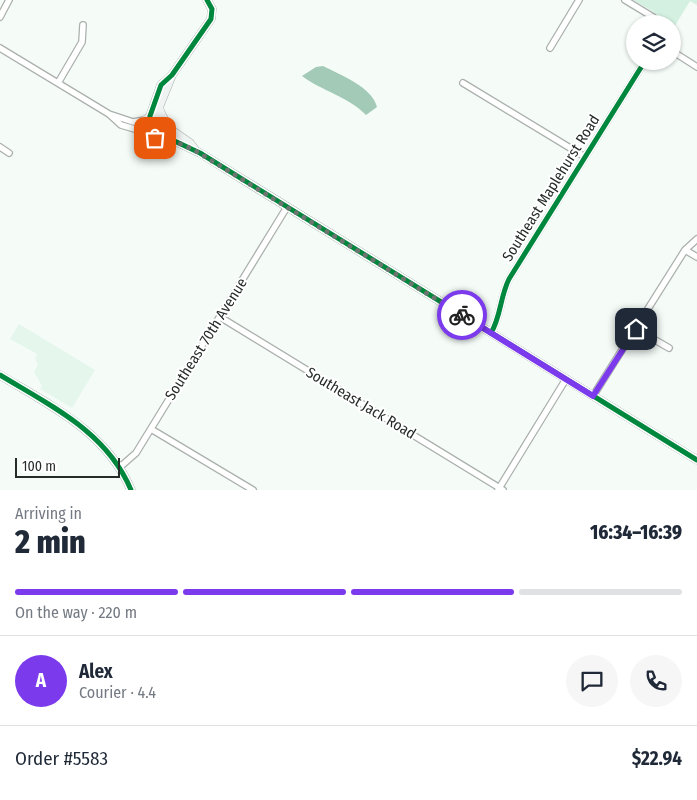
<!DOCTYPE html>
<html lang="en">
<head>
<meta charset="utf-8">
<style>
  :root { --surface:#fff; --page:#f6f6f7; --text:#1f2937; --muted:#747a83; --line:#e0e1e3; --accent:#7c3aed }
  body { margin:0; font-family:"Fira Sans Condensed",sans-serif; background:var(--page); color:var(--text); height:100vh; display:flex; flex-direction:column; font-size:19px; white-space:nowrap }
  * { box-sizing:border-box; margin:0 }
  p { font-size:16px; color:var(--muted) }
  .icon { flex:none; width:28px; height:28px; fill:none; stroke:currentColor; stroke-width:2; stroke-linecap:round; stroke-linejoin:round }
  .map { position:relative; height:490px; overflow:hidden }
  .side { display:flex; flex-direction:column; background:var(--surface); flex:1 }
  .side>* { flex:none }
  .controls { position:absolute; left:626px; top:15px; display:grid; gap:10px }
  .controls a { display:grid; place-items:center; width:55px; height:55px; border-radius:50%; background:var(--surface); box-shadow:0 1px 4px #0004; font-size:25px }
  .scale { position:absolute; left:15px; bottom:12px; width:105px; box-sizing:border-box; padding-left:5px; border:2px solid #262c29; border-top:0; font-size:14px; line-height:18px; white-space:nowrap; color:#262c29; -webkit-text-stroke:4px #fff; paint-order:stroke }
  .pin { position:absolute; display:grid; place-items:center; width:42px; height:42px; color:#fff; margin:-21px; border-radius:10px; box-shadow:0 2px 8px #0006 }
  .courier { position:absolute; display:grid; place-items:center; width:50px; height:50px; margin:-25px; border:4px solid #7c3aed; border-radius:50%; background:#fff; color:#222; box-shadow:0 1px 6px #0007 }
  .headline em { font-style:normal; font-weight:800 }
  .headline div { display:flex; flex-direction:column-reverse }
  .headline { display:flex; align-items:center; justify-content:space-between; height:85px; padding:0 15px }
  h1 { font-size:32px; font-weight:800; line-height:38px }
  .bar { display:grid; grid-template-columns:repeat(4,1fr); gap:8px 5px; align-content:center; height:60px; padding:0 15px }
  .bar i { height:6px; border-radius:4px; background:var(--line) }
  .bar .current { background:var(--accent) }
  .bar p { grid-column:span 4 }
  .line { display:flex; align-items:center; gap:12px; padding:0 15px; border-top:1px solid var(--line) }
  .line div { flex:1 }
  .round { display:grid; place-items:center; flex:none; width:52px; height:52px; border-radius:26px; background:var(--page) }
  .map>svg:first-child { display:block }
  .built { fill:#e5f6ed }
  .green { fill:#d4f0e1 }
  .water { fill:#a2cab6 }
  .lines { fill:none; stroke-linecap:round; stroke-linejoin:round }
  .street-casing { stroke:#abb0ad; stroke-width:8 }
  .secondary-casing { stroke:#abb0ad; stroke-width:9 }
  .street { stroke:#fefffe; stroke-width:5.5 }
  .secondary { stroke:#eff4f2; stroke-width:8 }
  .cycleway-casing { stroke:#fff; stroke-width:8 }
  .cycleway { stroke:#00873e; stroke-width:5 }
  .done { stroke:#6e7571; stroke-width:5; stroke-dasharray:0 9 }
  .route { stroke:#7c3aed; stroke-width:6 }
  .labels { text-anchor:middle; stroke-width:4; stroke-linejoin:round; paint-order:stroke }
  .street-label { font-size:15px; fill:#262c29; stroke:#fff }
</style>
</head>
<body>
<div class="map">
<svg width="697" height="490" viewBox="0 0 697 490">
  <rect width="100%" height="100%" fill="#f5fcf8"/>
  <!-- built -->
  <path class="built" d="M 19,324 L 95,370 L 72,408 L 40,389 L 42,386 L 34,372 L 38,365 L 35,358 L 37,354 L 10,339 Z"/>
  <!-- green -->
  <path class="green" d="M 633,0 L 697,0 L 697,5 L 690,1 L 673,29 L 672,24 L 664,24 L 654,12 Z"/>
  <!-- water -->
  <path class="water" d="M 323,66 C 341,75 372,87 377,107 L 366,115 C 349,97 322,91 302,76 L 316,67 Z"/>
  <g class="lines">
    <!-- street casing -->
    <g class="street-casing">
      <path id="street" d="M 625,0 L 653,17 L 658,24
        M 0,17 L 9,0
        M 0,48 L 109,114 L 121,125 L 145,132
        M 550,48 L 579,0
        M 672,51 L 697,67
        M 58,83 L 82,42 L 83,25
        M 463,83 L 585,157
        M 109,114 L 133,122 L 145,120
        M 0,147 L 9,153
        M 685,250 L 697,257
        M 220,317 L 503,490
        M 636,329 L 669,348
        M 491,333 C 501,316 500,297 509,279 L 645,61
        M 593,396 L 685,250 L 697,239
        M 151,429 L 253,490
        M 120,467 L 136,453 L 287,207
        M 498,490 L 566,379"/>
    </g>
    <!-- secondary casing -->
    <g class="secondary-casing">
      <path id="secondary" d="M 150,116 L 161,85 L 172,75 L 211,19 L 212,9 L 207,0
        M 162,116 L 153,114 L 145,120 L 144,129 L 149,136 L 161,137 C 174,126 161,119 159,107 L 172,75
        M 167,127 L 190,143 L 196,151
        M 161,137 L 166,137 L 200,153 L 697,460
        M 0,375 C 51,406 107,432 131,490"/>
    </g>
    <!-- street -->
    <use href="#street" class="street"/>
    <!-- secondary -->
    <use href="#secondary" class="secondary"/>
    <!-- cycleway casing -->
    <g class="cycleway-casing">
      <path id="cycleway" d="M 150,116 L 161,85 L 172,75 L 211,19 L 212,9 L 207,0
        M 161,137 L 166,137 L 200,153 L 697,460
        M 491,333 C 501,316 500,297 509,279 L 645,61
        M 0,375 C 51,406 107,432 131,490"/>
    </g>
    <!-- cycleway -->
    <use href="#cycleway" class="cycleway"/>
  </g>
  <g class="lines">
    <!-- done -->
    <path class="done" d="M 155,138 L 166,137 L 196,151 L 462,315"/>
    <!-- route -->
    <path class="route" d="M 462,315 L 593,396 L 636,329"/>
  </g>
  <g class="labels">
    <!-- street labels -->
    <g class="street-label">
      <text transform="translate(551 188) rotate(-58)" y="5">Southeast Maplehurst Road</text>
      <text transform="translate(206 339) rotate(-58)" y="5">Southeast 70th Avenue</text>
      <text transform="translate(361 403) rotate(31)" y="5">Southeast Jack Road</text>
    </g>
  </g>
</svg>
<div class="controls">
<a><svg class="icon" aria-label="layers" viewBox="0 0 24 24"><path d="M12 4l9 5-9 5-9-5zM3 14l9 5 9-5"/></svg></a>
</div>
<div class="scale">100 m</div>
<div class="pin" style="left:155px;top:138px;background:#ea580c"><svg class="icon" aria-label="bag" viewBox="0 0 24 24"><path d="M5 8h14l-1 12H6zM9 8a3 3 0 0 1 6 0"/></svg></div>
<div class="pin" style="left:636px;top:329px;background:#1f2937"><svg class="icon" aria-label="home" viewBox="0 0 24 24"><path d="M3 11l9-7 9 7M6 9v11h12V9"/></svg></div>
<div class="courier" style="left:462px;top:315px"><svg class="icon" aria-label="bike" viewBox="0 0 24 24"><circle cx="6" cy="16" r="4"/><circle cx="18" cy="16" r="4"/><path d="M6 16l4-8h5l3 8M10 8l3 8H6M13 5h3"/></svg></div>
</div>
<section class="side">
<div class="headline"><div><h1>2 min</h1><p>Arriving in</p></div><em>16:34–16:39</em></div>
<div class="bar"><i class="current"></i><i class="current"></i><i class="current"></i><i></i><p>On the way · 220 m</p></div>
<div class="line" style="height:90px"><b class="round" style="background:var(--accent);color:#fff">A</b><div><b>Alex</b><p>Courier · 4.4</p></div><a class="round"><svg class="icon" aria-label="chat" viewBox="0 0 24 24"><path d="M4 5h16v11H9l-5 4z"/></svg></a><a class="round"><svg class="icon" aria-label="phone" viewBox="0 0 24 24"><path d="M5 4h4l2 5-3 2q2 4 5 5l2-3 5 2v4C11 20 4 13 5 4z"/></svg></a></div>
<div class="line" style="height:65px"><div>Order #5583</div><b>$22.94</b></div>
</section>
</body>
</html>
